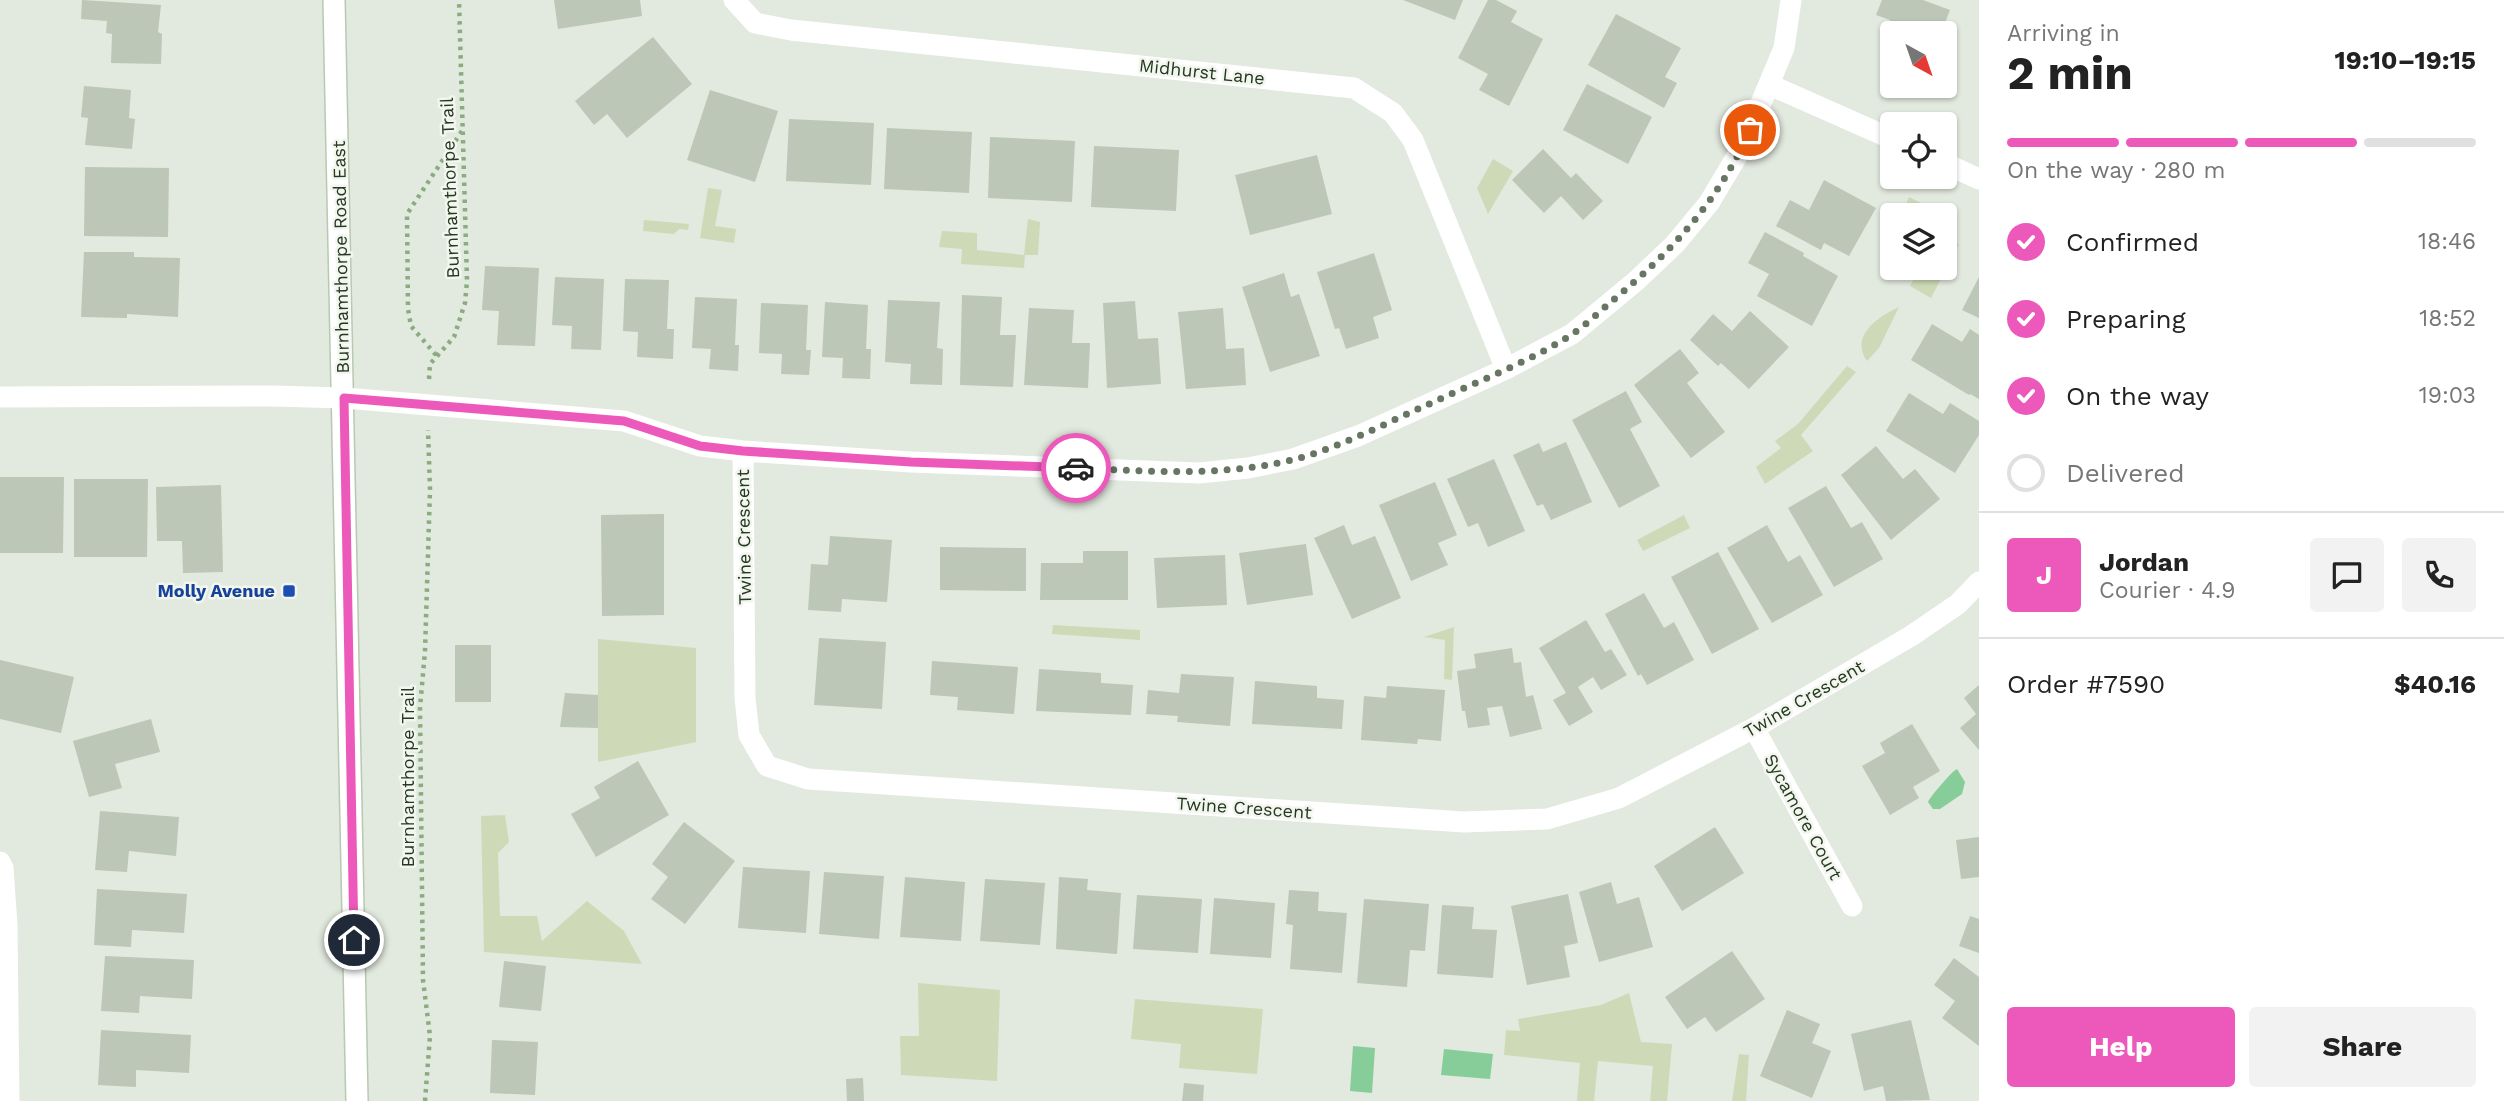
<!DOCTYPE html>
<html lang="en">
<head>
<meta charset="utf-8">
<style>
  :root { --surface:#fff; --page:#f2f2f2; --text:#222; --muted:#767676; --line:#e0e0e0; --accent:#ed59bb }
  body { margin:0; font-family:"Work Sans",sans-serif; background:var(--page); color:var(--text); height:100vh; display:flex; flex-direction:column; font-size:26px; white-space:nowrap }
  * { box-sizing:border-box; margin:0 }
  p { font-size:23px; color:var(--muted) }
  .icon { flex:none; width:38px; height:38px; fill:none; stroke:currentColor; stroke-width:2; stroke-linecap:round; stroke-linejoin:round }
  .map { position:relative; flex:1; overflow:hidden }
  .sheet { display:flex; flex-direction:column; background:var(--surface); width:525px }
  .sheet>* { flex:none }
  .needle { width:46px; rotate:140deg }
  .fabs { position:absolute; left:1880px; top:21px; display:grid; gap:14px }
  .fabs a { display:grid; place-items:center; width:77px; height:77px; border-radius:7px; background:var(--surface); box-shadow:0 2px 5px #0004; font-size:35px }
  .pin { position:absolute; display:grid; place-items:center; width:60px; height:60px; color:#fff; margin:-30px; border:4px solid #fff; border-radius:50%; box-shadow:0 2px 7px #0007 }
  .courier { position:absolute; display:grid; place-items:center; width:70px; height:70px; margin:-35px; border:5px solid #ed59bb; border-radius:50%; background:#fff; color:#222; box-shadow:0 2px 9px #0007 }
  .summary em { font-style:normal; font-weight:700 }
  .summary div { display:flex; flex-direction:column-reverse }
  .summary { display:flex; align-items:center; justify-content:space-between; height:119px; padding:0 28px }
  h1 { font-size:46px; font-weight:700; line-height:52px }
  .bar { display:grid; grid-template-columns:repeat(4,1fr); gap:10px 7px; align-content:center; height:84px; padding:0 28px }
  .bar i { height:9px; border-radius:5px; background:var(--line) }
  .bar .on { background:var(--accent) }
  .bar p { grid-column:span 4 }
  .line { display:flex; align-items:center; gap:18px; padding:0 28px; border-top:2px solid var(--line) }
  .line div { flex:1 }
  .round { display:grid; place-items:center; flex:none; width:74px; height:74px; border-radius:7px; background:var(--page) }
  ol { padding:0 28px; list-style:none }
  li { display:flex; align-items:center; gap:21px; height:77px }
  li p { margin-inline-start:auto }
  li .icon { padding:7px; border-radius:50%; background:var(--accent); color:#fff; stroke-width:4 }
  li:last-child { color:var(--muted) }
  li i { width:38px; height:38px; border:4px solid var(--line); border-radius:50% }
  .button { display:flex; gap:14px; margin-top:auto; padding:14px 28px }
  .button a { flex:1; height:80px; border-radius:7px; background:var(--accent); color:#fff; font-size:28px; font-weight:700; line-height:80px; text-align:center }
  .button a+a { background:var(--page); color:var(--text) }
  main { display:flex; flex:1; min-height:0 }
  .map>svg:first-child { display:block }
  .green { fill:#cedab7 }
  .water { fill:#87cd99 }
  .building { fill:#bcc7b7 }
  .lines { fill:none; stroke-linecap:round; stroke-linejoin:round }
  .secondary-casing { stroke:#b8c9b2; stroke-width:24 }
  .path { stroke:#8aac80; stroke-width:4.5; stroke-dasharray:3.5 5; stroke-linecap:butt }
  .minor { stroke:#fff; stroke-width:21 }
  .secondary { stroke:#fff; stroke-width:21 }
  .done { stroke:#677662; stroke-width:7; stroke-dasharray:0 12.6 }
  .route { stroke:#ed59bb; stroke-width:9 }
  .transit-dot { fill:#1a4fb4; stroke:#f2f6ee; stroke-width:2.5 }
  .labels { text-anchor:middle; stroke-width:5; stroke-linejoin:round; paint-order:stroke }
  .street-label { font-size:18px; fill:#253820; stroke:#f2f6ee }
  .transit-label { font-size:18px; font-weight:bold; fill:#164399; stroke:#f2f6ee; text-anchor:end }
</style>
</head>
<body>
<main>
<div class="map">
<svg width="1979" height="1101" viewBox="0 0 1979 1101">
  <rect width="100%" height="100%" fill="#e2e9de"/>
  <!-- green -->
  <path class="green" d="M 1493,159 L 1513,171 L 1488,214 L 1477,188 Z
    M 708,188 L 722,190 L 715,226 L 736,229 L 734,243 L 700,238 Z
    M 1909,197 L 1946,216 L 1944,219 L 1944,215 L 1901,215 Z
    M 1028,219 L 1040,222 L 1038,255 L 1025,255 L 1024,268 L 961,264 L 962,249 L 939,247 L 942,231 L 977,233 L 977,250 L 1024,255 Z
    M 644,220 L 689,224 L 688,230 L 679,229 L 674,234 L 643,231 Z
    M 1944,237 L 1959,244 L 1931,298 L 1910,286 L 1920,268 L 1944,268 Z
    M 1899,307 L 1879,348 L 1867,361 C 1849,336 1879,316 1899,307 Z
    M 1847,366 L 1856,372 L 1801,435 L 1813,451 L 1765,484 L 1756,467 L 1781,448 L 1775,441 L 1798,424 Z
    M 1684,515 L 1690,528 L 1643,551 L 1637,540 Z
    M 1053,625 L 1140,630 L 1140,640 L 1052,634 Z
    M 1454,627 L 1452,680 L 1444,679 L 1445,640 L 1424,637 Z
    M 598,639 L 696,648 L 696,742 L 598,762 Z
    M 505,815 L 509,842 L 498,853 L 500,916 L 537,916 L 542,941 L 587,901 L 624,931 L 642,964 L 484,952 L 481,816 Z
    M 918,983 L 1000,990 L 997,1081 L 901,1075 L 900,1036 L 919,1036 Z
    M 1629,993 L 1641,1042 L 1672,1044 L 1667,1101 L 1650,1101 L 1653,1066 L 1598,1061 L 1594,1101 L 1577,1101 L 1580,1063 L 1504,1055 L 1506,1030 L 1520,1031 L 1518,1019 L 1601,1005 Z
    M 1135,999 L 1263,1009 L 1257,1074 L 1179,1068 L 1181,1044 L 1131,1039 Z
    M 1739,1054 L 1749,1055 L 1746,1101 L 1732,1101 Z"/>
  <!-- water -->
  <path class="water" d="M 1957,769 L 1965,782 L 1962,794 L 1940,809 L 1933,809 L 1928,802 C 1930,797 1952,771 1957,769 Z
    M 1353,1046 L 1375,1048 L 1372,1093 L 1350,1091 Z
    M 1444,1049 L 1493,1054 L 1490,1079 L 1441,1075 Z"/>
  <!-- building -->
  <path class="building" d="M 82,0 L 161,5 L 158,32 L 162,34 L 161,64 L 111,63 L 112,34 L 106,33 L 107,21 L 81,19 Z
    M 554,0 L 640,0 L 642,16 L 558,29 Z
    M 1403,0 L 1463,0 L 1455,20 Z
    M 1488,0 L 1496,0 L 1517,11 L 1511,22 L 1543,39 L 1509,106 L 1479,90 L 1488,74 L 1458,58 Z
    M 1882,0 L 1923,0 L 1950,10 L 1941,33 L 1892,33 L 1892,48 L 1880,44 L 1890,20 L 1876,15 Z
    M 1616,14 L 1681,48 L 1665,77 L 1677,83 L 1664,108 L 1588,65 Z
    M 653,37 L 692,84 L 627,138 L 607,114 L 594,125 L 575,101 Z
    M 1587,84 L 1652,117 L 1628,164 L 1563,130 Z
    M 84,86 L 131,90 L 129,118 L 135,119 L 132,149 L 85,145 L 88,118 L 81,117 Z
    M 710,90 L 778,111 L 755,182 L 687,160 Z
    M 789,119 L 874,123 L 871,185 L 786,181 Z
    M 887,128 L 972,132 L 969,193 L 884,189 Z
    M 990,137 L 1075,141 L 1072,202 L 988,198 Z
    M 1094,146 L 1179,150 L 1176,211 L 1091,207 Z
    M 1543,149 L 1571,178 L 1576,173 L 1603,201 L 1583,220 L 1561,196 L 1544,213 L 1512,180 Z
    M 1317,155 L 1332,214 L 1250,235 L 1235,175 Z
    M 85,167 L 169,168 L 168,237 L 84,236 Z
    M 1824,180 L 1876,208 L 1849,256 L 1824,243 L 1821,250 L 1776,226 L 1790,200 L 1809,210 Z
    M 1765,232 L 1804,253 L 1803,256 L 1838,276 L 1812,326 L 1757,296 L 1769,274 L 1748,263 Z
    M 84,252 L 134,252 L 134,257 L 180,258 L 178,317 L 127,314 L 127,318 L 81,317 Z
    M 1374,253 L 1392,310 L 1373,317 L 1379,338 L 1346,349 L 1339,328 L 1335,329 L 1317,272 Z
    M 485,266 L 539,268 L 535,346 L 497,345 L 499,311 L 482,310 Z
    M 1284,273 L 1291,297 L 1299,294 L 1320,356 L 1270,372 L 1242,287 Z
    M 555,277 L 604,279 L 601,350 L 571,349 L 572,326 L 552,325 Z
    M 1979,277 L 1979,318 L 1962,310 Z
    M 625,279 L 669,280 L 667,329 L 674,329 L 673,359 L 637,357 L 638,332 L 623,331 Z
    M 962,295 L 1002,297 L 1000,335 L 1016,335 L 1013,387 L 960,385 Z
    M 695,297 L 737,299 L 735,345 L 739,345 L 738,371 L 709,369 L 711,349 L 692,348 Z
    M 888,300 L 940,302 L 937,348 L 943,349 L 942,385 L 910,384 L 911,364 L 885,362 Z
    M 1135,301 L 1138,339 L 1158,338 L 1161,384 L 1107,388 L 1103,303 Z
    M 825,302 L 868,305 L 866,349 L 871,349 L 870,379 L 842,378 L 843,358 L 822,357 Z
    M 761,303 L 808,305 L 806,350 L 811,350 L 809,375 L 781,374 L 782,354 L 759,353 Z
    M 1029,308 L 1074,310 L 1072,343 L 1090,343 L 1088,388 L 1024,385 Z
    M 1223,308 L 1226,349 L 1244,348 L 1246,385 L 1186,389 L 1178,312 Z
    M 1750,311 L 1789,347 L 1749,389 L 1721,363 L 1718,366 L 1690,340 L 1713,314 L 1732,331 Z
    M 1932,324 L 1962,342 L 1970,329 L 1979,335 L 1979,399 L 1970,394 L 1969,395 L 1911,360 Z
    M 1680,349 L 1699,373 L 1687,383 L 1725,432 L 1691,458 L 1634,385 Z
    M 1626,391 L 1642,422 L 1630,429 L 1660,486 L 1619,508 L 1572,420 Z
    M 1909,393 L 1943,414 L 1950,403 L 1979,421 L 1979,435 L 1955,473 L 1886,431 Z
    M 1566,442 L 1592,502 L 1551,520 L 1543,504 L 1537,506 L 1513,455 L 1539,443 L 1543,452 Z
    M 1876,446 L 1903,479 L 1915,469 L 1940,499 L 1891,540 L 1841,475 Z
    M 1494,459 L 1525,531 L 1488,547 L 1478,523 L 1468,527 L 1447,479 Z
    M 0,477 L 64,477 L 63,553 L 0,553 Z
    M 74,479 L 148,479 L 147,557 L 74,557 Z
    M 1435,482 L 1457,535 L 1438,543 L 1448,565 L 1411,581 L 1379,505 Z
    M 221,485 L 223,572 L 183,573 L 182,541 L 157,541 L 156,487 Z
    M 1826,486 L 1851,528 L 1862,522 L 1883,559 L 1834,587 L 1788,508 Z
    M 664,514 L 664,615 L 602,616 L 601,515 Z
    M 1344,525 L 1352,545 L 1375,536 L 1401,598 L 1352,619 L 1314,538 Z
    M 1767,525 L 1788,562 L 1800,555 L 1823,595 L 1772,623 L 1727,548 Z
    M 830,536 L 892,540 L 887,602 L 842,599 L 841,612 L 808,610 L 811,564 L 828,565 Z
    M 1306,544 L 1313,595 L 1247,605 L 1239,553 Z
    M 940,547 L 1026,548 L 1026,591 L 940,590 Z
    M 1083,551 L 1128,551 L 1128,600 L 1040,600 L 1041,563 L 1083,563 Z
    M 1718,552 L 1759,629 L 1712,654 L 1671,577 Z
    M 1225,555 L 1227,605 L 1157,608 L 1154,558 Z
    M 1644,593 L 1664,628 L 1674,622 L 1694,660 L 1647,685 L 1641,674 L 1638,676 L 1605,614 Z
    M 1586,620 L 1605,652 L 1611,649 L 1627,675 L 1601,690 L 1593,677 L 1578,687 L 1593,712 L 1569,726 L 1553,700 L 1566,693 L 1539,648 Z
    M 819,638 L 886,642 L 882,709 L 814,705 Z
    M 455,645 L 491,645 L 491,702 L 455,702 Z
    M 1512,648 L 1514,663 L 1521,662 L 1526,697 L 1533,695 L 1542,729 L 1510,737 L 1502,706 L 1487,708 L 1490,725 L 1468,728 L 1465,711 L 1462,711 L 1457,671 L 1476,668 L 1474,654 Z
    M 0,660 L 74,677 L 61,733 L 0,719 Z
    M 932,661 L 1018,667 L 1014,714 L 957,710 L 958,697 L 930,695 Z
    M 1039,669 L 1101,673 L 1101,683 L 1133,685 L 1131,715 L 1036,711 Z
    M 1181,674 L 1234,677 L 1230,726 L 1177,722 L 1178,716 L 1146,714 L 1148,690 L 1179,693 Z
    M 1255,681 L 1317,686 L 1317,698 L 1344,700 L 1342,729 L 1252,724 Z
    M 1979,685 L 1979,750 L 1960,728 L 1976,714 L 1964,698 Z
    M 1387,686 L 1445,690 L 1441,741 L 1418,739 L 1417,744 L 1361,740 L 1364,696 L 1386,698 Z
    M 565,693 L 598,695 L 598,728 L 560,727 Z
    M 151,719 L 160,752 L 115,764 L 122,788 L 89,797 L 73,741 Z
    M 1912,724 L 1940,771 L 1913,787 L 1919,798 L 1890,815 L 1862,766 L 1885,753 L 1880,743 Z
    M 638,761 L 669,815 L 596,857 L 571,814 L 600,798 L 594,787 Z
    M 100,811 L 179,817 L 176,856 L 129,851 L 127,872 L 95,870 Z
    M 684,822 L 735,861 L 685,924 L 651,899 L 668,877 L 652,864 Z
    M 1715,827 L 1744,873 L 1682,911 L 1654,866 Z
    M 1979,837 L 1979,877 L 1961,879 L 1956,840 Z
    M 743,867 L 810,871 L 806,933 L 738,928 Z
    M 824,872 L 884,876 L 879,939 L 819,934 Z
    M 905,877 L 965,882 L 961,941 L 900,937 Z
    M 1059,877 L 1088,879 L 1087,890 L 1121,893 L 1117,954 L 1056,949 Z
    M 985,879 L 1045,883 L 1040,945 L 980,941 Z
    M 1611,882 L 1617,904 L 1639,897 L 1653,947 L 1599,962 L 1579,892 Z
    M 97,889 L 187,894 L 184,933 L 132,930 L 131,947 L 94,945 Z
    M 1289,890 L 1319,892 L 1318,911 L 1347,913 L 1342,973 L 1290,969 L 1293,925 L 1286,924 Z
    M 1568,894 L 1578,943 L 1564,946 L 1570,977 L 1527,985 L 1511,906 Z
    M 1137,895 L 1202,899 L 1198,953 L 1133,949 Z
    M 1214,898 L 1275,903 L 1271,958 L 1210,954 Z
    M 1364,899 L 1429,904 L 1425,951 L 1410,950 L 1407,987 L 1357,983 Z
    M 1442,905 L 1474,907 L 1472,929 L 1497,930 L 1493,978 L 1437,974 Z
    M 1970,916 L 1979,919 L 1979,953 L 1959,946 Z
    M 1732,951 L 1765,999 L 1716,1032 L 1705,1017 L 1687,1029 L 1665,997 Z
    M 105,956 L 194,960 L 192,999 L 140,996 L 139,1013 L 101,1011 Z
    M 1954,958 L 1979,977 L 1979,1046 L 1942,1018 L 1955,1001 L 1934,985 Z
    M 504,961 L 546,966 L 541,1011 L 499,1007 Z
    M 1787,1010 L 1820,1024 L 1812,1043 L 1831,1051 L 1812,1098 L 1760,1076 Z
    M 1911,1020 L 1930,1100 L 1886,1101 L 1883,1086 L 1864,1091 L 1851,1034 Z
    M 101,1030 L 191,1035 L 189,1073 L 136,1070 L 136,1087 L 98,1085 Z
    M 492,1040 L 538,1042 L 535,1095 L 490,1093 Z
    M 863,1078 L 864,1101 L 847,1101 L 846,1079 Z
    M 1184,1083 L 1204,1085 L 1203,1101 L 1182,1101 Z"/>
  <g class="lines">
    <!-- secondary casing -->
    <g class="secondary-casing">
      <path id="secondary" d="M 334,0 L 357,1101"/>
    </g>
    <!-- path -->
    <path class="path" d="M 436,355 L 411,326 L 408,309 L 407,214 L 462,131
      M 429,379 L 430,364 L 454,337 L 465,303 L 467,281 L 459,0
      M 425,1101 L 430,1036 L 423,980 L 420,708 L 425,651 L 430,489 L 428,430"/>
    <!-- minor -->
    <path class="minor" d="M 734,0 L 755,23 L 791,30 L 1354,88 L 1393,113 L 1413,140 L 1506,369
      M 1770,85 L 1892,139
      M 1944,163 L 1979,179
      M 0,397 L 273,396 L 344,398 L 624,421 L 700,446 L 743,451 L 911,462 L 1199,473 L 1248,468 L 1293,459 L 1358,436 L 1506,369 L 1572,334 L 1636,281 L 1675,244 L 1709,203 L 1743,146 L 1784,48 L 1791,0
      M 743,451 L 745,698 L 749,735 L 767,766 L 808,779 L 1464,822 L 1547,819 L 1619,798 L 1754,728 L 1911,636 L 1958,604 L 1979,582
      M 1754,728 L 1852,906
      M 0,862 L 3,868 L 7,925 L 9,1101"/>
    <!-- secondary -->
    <use href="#secondary" class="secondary"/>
  </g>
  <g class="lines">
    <!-- done -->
    <path class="done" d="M 1076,468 C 1148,471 1221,477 1292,460 C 1339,448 1384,424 1429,404 C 1476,382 1527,363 1571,335 C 1586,325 1599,312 1612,301 C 1672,251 1718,202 1750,130"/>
    <!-- route -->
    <path class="route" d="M 354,940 L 344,398 L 624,421 L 700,446 L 743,451 L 911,462 L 1076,468"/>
  </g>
  <!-- markers -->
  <rect class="transit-dot" x="282" y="584" width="14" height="14" rx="3.5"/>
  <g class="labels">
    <!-- street labels -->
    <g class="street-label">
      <text transform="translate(1202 72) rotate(6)" y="6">Midhurst Lane</text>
      <text transform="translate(450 188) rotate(-92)" y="6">Burnhamthorpe Trail</text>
      <text transform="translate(341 257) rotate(-91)" y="6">Burnhamthorpe Road East</text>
      <text transform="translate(744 537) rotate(-91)" y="6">Twine Crescent</text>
      <text transform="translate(1804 699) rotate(-30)" y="6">Twine Crescent</text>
      <text transform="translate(408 777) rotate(-90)" y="6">Burnhamthorpe Trail</text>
      <text transform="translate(1244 808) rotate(4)" y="6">Twine Crescent</text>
      <text transform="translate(1803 817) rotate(61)" y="6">Sycamore Court</text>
    </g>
    <!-- transit labels -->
    <g class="transit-label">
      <text x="275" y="597">Molly Avenue</text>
    </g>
  </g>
</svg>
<div class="fabs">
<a><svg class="needle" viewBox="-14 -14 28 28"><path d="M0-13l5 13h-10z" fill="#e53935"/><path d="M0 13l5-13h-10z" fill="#767676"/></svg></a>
<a><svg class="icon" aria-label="locate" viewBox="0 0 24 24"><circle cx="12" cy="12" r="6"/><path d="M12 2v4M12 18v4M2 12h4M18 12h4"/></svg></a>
<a><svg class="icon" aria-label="layers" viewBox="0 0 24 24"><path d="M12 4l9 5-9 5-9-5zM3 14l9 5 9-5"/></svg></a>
</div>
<div class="pin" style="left:1750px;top:130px;background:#ea580c"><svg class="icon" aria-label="bag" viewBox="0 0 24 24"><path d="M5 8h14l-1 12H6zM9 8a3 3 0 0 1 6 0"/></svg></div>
<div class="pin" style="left:354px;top:940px;background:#1f2937"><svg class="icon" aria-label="home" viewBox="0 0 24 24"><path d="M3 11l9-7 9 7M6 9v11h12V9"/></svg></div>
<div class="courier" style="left:1076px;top:468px"><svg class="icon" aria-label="car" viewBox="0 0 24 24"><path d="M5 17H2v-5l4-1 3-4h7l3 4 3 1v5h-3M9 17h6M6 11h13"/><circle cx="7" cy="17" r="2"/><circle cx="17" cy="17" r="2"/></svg></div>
</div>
<section class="sheet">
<div class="summary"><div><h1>2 min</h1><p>Arriving in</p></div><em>19:10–19:15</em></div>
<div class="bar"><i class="on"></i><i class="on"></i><i class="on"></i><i></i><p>On the way · 280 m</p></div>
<ol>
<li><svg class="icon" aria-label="check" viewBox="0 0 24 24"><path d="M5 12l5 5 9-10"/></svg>Confirmed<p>18:46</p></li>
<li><svg class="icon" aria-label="check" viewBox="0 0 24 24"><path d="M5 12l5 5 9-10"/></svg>Preparing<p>18:52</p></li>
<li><svg class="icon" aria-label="check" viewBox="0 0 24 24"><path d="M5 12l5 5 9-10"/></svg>On the way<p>19:03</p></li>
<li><i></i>Delivered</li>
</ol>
<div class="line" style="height:126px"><b class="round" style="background:var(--accent);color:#fff">J</b><div><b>Jordan</b><p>Courier · 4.9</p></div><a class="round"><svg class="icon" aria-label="chat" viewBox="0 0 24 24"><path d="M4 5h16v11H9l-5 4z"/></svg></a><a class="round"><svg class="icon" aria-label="phone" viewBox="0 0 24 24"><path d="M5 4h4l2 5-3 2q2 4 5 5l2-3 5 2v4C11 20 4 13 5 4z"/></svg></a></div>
<div class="line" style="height:91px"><div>Order #7590</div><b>$40.16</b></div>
<div class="button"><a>Help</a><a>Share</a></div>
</section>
</main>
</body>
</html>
